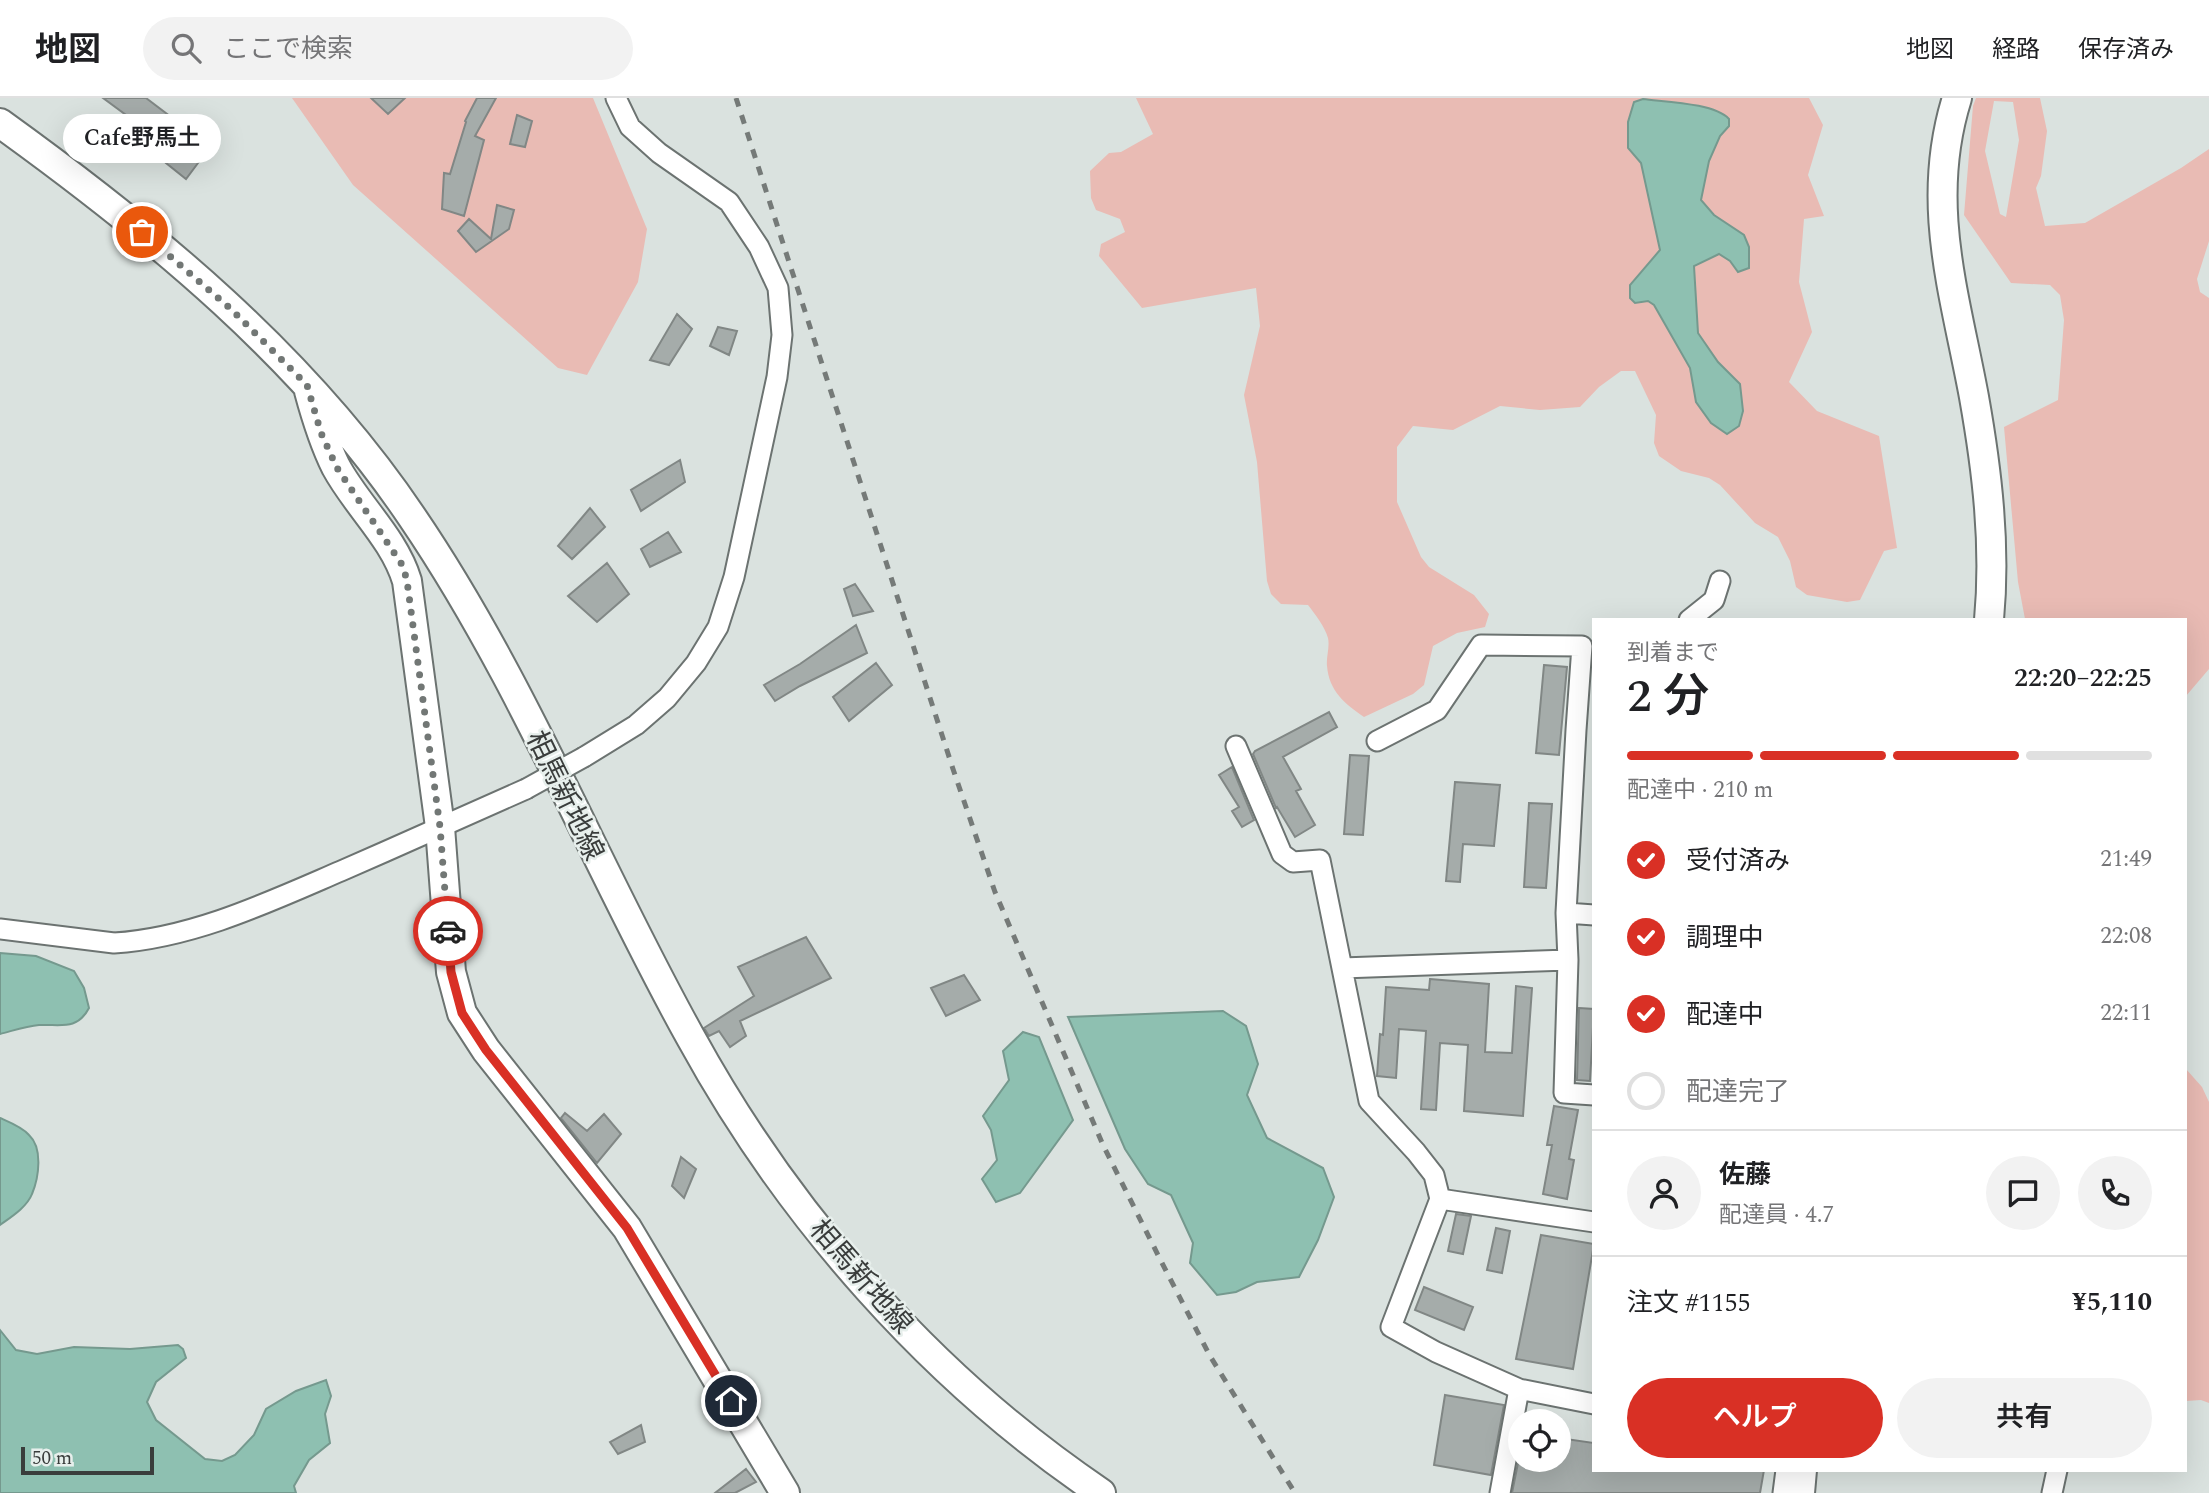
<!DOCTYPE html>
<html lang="ja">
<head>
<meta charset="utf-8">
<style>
  :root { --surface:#fff; --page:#f2f2f2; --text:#202124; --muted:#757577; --line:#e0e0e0; --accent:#d93025 }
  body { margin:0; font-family:Spectral,"Noto Sans JP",serif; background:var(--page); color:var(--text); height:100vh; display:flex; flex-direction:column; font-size:26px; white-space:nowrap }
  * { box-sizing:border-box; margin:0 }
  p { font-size:23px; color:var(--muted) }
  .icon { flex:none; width:38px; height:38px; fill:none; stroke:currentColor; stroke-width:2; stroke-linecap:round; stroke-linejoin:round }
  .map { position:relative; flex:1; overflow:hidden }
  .details { position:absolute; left:1592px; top:520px; width:595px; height:854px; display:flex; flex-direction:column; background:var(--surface); border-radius:0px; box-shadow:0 7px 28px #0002 }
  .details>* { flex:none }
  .tools { position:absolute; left:1508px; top:1311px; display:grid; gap:14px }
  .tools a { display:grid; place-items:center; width:63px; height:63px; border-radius:50%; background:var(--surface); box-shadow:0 7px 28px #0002; font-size:35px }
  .scale { position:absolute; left:21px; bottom:18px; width:133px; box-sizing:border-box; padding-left:7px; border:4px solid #3a3d3c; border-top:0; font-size:19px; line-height:24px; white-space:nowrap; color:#3a3d3c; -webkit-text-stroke:5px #e7efec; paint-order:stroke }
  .pin { position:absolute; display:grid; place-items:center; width:60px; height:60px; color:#fff; margin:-30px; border:4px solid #fff; border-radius:50%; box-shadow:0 2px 7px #0007 }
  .courier { position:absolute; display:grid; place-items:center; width:70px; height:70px; margin:-35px; border:5px solid #d93025; border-radius:50%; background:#fff; color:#222; box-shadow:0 2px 9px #0007 }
  .bubble { position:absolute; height:49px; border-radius:24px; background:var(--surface); box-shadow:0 7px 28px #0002; font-size:23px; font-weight:600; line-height:49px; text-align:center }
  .summary em { font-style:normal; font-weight:600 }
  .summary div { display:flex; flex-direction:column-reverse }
  .summary { display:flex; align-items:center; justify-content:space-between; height:119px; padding:0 35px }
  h1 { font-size:46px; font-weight:600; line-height:52px }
  .bar { display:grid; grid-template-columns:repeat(4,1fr); gap:10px 7px; align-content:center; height:84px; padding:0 35px }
  .bar i { height:9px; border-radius:5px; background:var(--line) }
  .bar .on { background:var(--accent) }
  .bar p { grid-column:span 4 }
  .line { display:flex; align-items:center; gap:18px; padding:0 35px; border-top:2px solid var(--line) }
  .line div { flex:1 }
  .round { display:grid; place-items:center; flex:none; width:74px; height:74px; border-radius:37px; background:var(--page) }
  ol { padding:0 35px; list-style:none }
  li { display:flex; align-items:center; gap:21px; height:77px }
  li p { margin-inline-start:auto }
  li .icon { padding:7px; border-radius:50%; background:var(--accent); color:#fff; stroke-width:4 }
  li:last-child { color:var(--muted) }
  li i { width:38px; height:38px; border:4px solid var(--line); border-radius:50% }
  .cta { display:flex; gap:14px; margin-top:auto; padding:14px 35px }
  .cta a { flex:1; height:80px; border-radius:42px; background:var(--accent); color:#fff; font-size:28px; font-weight:600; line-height:80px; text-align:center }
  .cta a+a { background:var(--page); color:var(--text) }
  header { display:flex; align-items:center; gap:42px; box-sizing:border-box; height:98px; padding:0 35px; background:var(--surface); border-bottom:2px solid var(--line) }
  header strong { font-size:33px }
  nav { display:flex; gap:38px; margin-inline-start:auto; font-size:24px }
  .search { width:490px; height:63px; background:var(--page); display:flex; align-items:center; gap:18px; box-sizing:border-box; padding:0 24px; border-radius:38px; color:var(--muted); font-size:26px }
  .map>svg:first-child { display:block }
  .green { fill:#e9bbb4; fill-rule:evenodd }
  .water { fill:#8ec0b1; stroke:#75998e; stroke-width:2 }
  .building { fill:#a5acaa; stroke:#818785; stroke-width:2 }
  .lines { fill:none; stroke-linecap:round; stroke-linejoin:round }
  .street-casing { stroke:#6c7371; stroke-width:23 }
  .secondary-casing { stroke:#6c7371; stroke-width:32 }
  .street { stroke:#fff; stroke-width:19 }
  .secondary { stroke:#fff; stroke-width:28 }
  .rail { stroke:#757a78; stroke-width:5; stroke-dasharray:9 9; stroke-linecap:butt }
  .street-bridge-casing { stroke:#6c7371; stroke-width:23; stroke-linecap:butt }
  .street-bridge { stroke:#fff; stroke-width:19 }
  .done { stroke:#727775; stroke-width:7; stroke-dasharray:0 12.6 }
  .route { stroke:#d93025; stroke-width:9 }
  .labels { text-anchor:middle; stroke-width:5; stroke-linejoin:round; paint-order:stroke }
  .street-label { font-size:28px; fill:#3a3d3c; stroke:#e7efec }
</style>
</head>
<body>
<header>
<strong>地図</strong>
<div class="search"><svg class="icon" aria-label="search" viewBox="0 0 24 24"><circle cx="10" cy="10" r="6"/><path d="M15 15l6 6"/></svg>ここで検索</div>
<nav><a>地図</a><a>経路</a><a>保存済み</a></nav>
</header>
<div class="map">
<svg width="2209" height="1395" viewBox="0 0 2209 1395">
  <rect width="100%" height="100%" fill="#dae2df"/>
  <!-- green -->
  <path class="green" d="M 292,0 L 593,0 L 647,131 L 638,184 L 587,277 L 558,270 L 353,87 Z
    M 1136,0 L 1809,0 L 1823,27 L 1808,77 L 1824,118 L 1804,121 L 1799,184 L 1812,234 L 1789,284 L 1817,313 L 1879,338 L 1897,450 L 1884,453 L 1860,502 L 1847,504 L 1807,497 L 1796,489 L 1790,463 L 1778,439 L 1755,425 L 1720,387 L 1709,380 L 1681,373 L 1659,358 L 1654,345 L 1656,317 L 1635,273 L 1621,273 L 1599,289 L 1580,309 L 1540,312 L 1500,308 L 1453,332 L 1413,328 L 1397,349 L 1397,404 L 1421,459 L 1429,469 L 1474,497 L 1489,516 L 1485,529 L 1457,535 L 1433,548 L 1424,587 L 1413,596 L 1364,619 C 1345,606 1329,593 1327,568 C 1326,559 1330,549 1328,540 C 1325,529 1315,516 1308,507 L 1281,506 L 1271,496 L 1267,483 L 1257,364 L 1244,297 L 1260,228 L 1256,190 L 1142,210 L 1099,158 L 1101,146 L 1125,134 L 1120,121 L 1096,112 L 1091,100 L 1090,73 L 1109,55 L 1121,54 L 1153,36 Z
    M 1976,0 L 2040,0 L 2047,33 L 2041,78 L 2036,90 L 2045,128 L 2085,125 L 2181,70 L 2209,51 L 2209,143 L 2197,181 L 2200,194 L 2209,200 L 2209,571 L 2186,598 L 2186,522 L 2025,521 L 2018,484 L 2004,329 L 2058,302 L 2064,222 L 2060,197 L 2050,187 L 2011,185 L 1964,117 L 1973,8 ZM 1994,3 L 2013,4 L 2019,42 L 2006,119 L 2000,116 L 1985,53 Z
    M 2186,971 L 2202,989 L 2209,1004 L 2209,1305 L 2201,1302 L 2186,1303 Z"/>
  <!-- water -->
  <path class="water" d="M 1643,1 C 1666,4 1714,5 1729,21 L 1729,28 L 1720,38 L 1709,63 L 1701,102 L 1714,117 L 1744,137 L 1749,149 L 1749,170 L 1738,174 L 1730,163 L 1719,156 L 1694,168 L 1698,235 L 1718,264 L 1740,286 L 1743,313 L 1739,328 L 1727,336 L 1711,325 L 1696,304 L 1690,270 L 1654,207 L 1648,203 L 1635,205 L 1630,200 L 1630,187 L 1660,152 L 1641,65 L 1628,50 L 1628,24 L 1634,4 Z
    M 0,855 L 36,858 L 74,873 L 84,890 L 89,910 C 77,933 60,926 39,927 C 26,928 12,933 0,936 Z
    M 1223,913 L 1246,928 L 1258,966 L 1247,997 L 1267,1040 L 1323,1070 L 1334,1099 L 1318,1142 L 1299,1179 L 1257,1184 L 1236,1194 L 1217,1197 L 1190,1165 L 1193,1145 L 1171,1097 L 1148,1086 L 1125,1051 L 1068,919 Z
    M 1023,934 L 1039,939 L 1073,1022 L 1020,1095 L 996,1104 L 982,1081 L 997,1062 L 991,1032 L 983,1018 L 1009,982 L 1003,953 Z
    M 0,1020 C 9,1024 22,1029 29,1037 C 43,1050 39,1079 32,1096 C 27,1109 11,1119 0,1127 Z
    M 0,1232 L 16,1252 L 37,1256 L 74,1249 L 130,1251 L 178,1247 L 183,1251 L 186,1260 L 156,1284 L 147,1304 L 156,1322 L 205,1361 L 222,1363 L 235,1357 L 254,1337 L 266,1311 L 296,1293 L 326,1282 L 331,1298 L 325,1316 L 330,1345 L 309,1362 L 294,1388 L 296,1395 L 0,1395 Z"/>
  <!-- building -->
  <path class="building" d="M 103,0 L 146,0 L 171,19 L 156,39 Z
    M 371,0 L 405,0 L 388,16 Z
    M 477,0 L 496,0 L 475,38 L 484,42 L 464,118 L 442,111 L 444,75 L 450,76 L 466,24 L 465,23 Z
    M 517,17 L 532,23 L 525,49 L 510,46 Z
    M 181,45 L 201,61 L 186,81 L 166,65 Z
    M 497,107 L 514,112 L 509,131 L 476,154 L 458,133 L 469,121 L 491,141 Z
    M 677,216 L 692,231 L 669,267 L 650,262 Z
    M 718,229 L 737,233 L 729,257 L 710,248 Z
    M 680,362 L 685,384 L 641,413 L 631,392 Z
    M 590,410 L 605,429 L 572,461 L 558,448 Z
    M 668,434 L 681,454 L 650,469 L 641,451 Z
    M 607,465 L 629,496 L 597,524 L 568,498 Z
    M 855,486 L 873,513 L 853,518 L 844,491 Z
    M 856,527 L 867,555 L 800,588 L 775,603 L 764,587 L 800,566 Z
    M 876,565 L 892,587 L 849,623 L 833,599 Z
    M 1544,567 L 1567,569 L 1559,657 L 1536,655 Z
    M 1329,614 L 1337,629 L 1283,659 L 1301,691 L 1296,693 L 1315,727 L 1295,739 L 1277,709 L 1276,710 L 1253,656 L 1255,653 Z
    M 1350,657 L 1369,658 L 1363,737 L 1344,736 Z
    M 1232,669 L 1254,722 L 1242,729 L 1232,713 L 1239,709 L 1219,677 Z
    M 1455,684 L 1500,687 L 1494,748 L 1463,746 L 1460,784 L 1446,783 Z
    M 1529,705 L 1552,706 L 1546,790 L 1524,789 Z
    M 806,839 L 831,880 L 740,923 L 746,938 L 730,949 L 719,933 L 709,938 L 704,930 L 754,898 L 738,869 Z
    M 964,877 L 980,902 L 946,918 L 931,890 Z
    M 1430,881 L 1489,886 L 1485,954 L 1512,955 L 1516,888 L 1532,890 L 1523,1018 L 1464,1013 L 1468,947 L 1440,945 L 1436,1012 L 1421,1011 L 1426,933 L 1399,931 L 1396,980 L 1377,978 L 1380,936 L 1383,937 L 1386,889 L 1429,892 Z
    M 1579,910 L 1594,911 L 1590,983 L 1577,982 Z
    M 1554,1008 L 1578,1012 L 1569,1061 L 1574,1062 L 1567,1101 L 1543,1096 L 1552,1047 L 1547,1047 Z
    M 565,1015 L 587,1033 L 604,1016 L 621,1036 L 597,1065 L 561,1020 Z
    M 681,1059 L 696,1071 L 684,1100 L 672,1088 Z
    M 1456,1116 L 1471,1118 L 1463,1156 L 1448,1153 Z
    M 1496,1130 L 1510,1133 L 1502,1175 L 1487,1172 Z
    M 1541,1137 L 1594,1146 L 1573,1271 L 1516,1261 Z
    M 1424,1189 L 1473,1209 L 1464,1232 L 1415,1212 Z
    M 1445,1297 L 1504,1307 L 1491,1377 L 1434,1367 Z
    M 641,1327 L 645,1344 L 618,1356 L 610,1344 Z
    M 1559,1340 L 1594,1345 L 1594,1372 L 1764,1372 L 1760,1395 L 1512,1395 L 1521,1350 L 1521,1362 L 1559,1362 Z
    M 746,1371 L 756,1384 L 735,1395 L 715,1395 Z"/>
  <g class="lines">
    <!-- street casing -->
    <g class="street-casing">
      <path id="street" d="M 1689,522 L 1714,502 L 1720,483
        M 1377,643 L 1437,612 L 1481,547 L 1582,548 L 1576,632 L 1566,815 L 1568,862 L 1564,995 L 1594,997
        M 1236,648 L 1282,756 L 1293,764 L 1320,762 L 1369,1003 L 1416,1054 L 1434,1077 L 1440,1101 L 1391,1229 L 1436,1254 L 1519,1291 L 1594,1306
        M 584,659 L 636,627 L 667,600 L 696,565 L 718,529 L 734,479 L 777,279 L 782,237 L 778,190 L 759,149 L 729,104 L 659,55 L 630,29 L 616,0
        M 1566,815 L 1594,817
        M 0,831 L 114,845 C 193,840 269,804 341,773 C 403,746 465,718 526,691
        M 1342,870 L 1568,862
        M 1440,1101 L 1594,1124
        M 1500,1395 L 1519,1291
        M 1783,1395 L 1786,1372
        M 2052,1395 L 2057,1372"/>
    </g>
    <!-- secondary casing -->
    <g class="secondary-casing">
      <path id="secondary" d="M 1957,0 C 1924,105 1955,196 1974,299 C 1987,372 1996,447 1989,522
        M 0,25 C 154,136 305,260 412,419 C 523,582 595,768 691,940 C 789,1119 932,1281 1101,1395
        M 309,293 C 316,319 324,345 336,369 C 357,408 394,440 407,483 L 440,729 L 451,874 L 462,915 L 486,952 L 627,1130 L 785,1395
        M 1800,1395 L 1802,1372"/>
    </g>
    <!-- street -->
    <use href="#street" class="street"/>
    <!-- secondary -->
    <use href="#secondary" class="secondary"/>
    <!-- rail -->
    <path class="rail" d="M 736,0 L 953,671 L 995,794 L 1103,1047 L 1160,1161 L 1210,1258 L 1295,1395"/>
    <!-- street-bridge casing -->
    <g class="street-bridge-casing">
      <path id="street-bridge" d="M 526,691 L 584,659"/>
    </g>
    <!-- street-bridge -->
    <use href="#street-bridge" class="street-bridge"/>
  </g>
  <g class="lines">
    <!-- done -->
    <path class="done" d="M 142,134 L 231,211 L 307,287 L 321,335 L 337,370 L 403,468 L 407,483 L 440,729 L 448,833"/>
    <!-- route -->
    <path class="route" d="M 448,833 L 451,874 L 462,915 L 486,952 L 627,1130 L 731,1303"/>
  </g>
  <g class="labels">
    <!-- street labels -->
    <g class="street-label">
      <text transform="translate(566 697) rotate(64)" y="10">相馬新地線</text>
      <text transform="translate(862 1178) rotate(49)" y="10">相馬新地線</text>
    </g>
  </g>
</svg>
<div class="tools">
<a><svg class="icon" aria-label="locate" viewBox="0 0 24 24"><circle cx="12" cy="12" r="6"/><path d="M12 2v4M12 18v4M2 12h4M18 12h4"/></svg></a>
</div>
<div class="scale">50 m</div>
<div class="pin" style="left:142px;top:134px;background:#ea580c"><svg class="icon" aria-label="bag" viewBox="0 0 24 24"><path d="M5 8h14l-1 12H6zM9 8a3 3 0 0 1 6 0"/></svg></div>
<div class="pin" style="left:731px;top:1303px;background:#1f2937"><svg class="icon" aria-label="home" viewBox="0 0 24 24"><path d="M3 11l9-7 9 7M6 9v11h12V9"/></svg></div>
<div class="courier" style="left:448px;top:833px"><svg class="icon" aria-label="car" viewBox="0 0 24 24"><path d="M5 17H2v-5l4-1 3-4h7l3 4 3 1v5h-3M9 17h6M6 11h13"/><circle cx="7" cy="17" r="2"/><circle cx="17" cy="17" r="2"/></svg></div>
<div class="bubble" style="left:63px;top:16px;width:158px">Cafe野馬土</div>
<section class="details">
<div class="summary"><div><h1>2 分</h1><p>到着まで</p></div><em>22:20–22:25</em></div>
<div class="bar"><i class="on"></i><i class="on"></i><i class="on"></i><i></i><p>配達中 · 210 m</p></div>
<ol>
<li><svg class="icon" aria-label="check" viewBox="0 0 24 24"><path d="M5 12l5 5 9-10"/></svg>受付済み<p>21:49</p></li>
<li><svg class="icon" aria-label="check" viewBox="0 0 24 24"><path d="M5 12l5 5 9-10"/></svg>調理中<p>22:08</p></li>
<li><svg class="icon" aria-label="check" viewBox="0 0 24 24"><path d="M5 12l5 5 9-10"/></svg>配達中<p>22:11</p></li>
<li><i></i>配達完了</li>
</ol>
<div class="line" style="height:126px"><a class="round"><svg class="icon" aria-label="person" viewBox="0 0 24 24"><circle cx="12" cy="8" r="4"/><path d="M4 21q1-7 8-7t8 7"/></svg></a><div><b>佐藤</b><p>配達員 · 4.7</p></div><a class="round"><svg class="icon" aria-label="chat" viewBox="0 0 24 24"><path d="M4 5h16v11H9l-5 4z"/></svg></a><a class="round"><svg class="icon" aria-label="phone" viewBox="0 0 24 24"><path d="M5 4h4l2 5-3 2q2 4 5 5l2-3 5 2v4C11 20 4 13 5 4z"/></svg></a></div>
<div class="line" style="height:91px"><div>注文 #1155</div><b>¥5,110</b></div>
<div class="cta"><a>ヘルプ</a><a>共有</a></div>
</section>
</div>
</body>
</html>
